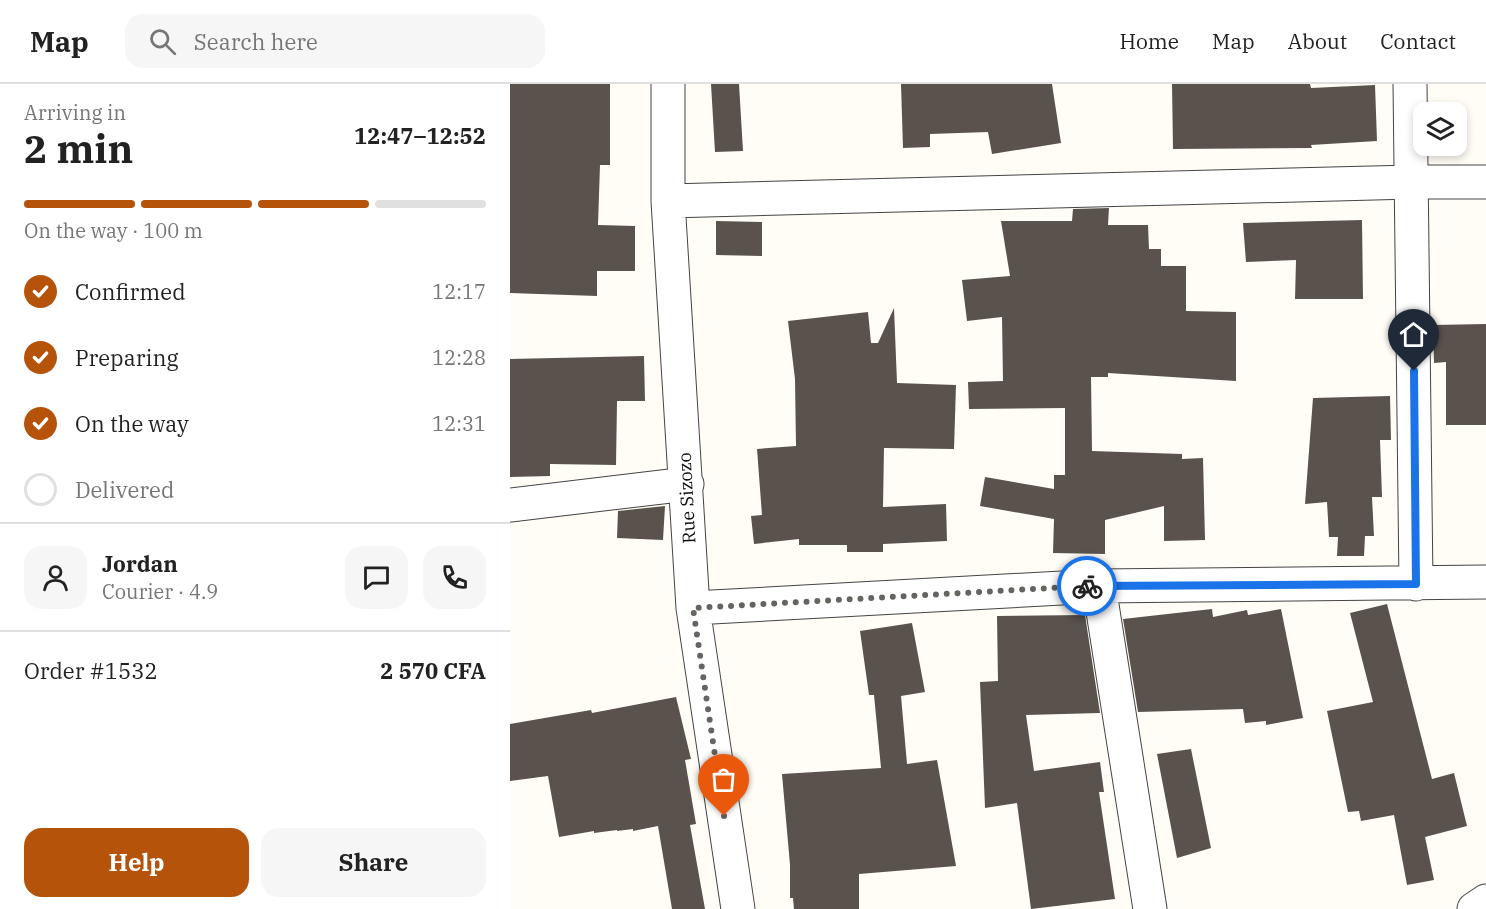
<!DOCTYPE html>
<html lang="en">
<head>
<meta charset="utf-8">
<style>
  :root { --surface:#fff; --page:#f6f6f6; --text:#222; --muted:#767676; --line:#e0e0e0; --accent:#b45309 }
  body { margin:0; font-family:"IBM Plex Serif",serif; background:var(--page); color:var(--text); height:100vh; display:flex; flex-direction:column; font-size:22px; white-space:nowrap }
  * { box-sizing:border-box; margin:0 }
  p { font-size:20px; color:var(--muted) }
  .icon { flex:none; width:33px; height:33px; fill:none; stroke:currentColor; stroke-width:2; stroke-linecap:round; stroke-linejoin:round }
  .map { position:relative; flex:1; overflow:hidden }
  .drawer { display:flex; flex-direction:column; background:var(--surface); width:510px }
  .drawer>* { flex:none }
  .fabs { position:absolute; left:903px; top:18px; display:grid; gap:12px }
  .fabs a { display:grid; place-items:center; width:54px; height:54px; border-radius:12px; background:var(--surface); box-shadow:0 3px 9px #0003; font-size:30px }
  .pin { position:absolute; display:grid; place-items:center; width:51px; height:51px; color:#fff; margin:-62px -26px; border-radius:50% 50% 50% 0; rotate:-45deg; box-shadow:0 0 6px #0007 }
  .pin .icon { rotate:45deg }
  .courier { position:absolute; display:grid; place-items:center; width:60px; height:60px; margin:-30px; border:4px solid #1a73e8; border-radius:50%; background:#fff; color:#222; box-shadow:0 2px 8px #0007 }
  .summary em { font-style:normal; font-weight:800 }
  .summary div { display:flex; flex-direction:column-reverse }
  .summary { display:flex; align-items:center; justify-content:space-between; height:102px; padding:0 24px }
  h1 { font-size:39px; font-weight:800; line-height:45px }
  .bar { display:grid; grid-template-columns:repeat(4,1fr); gap:9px 6px; align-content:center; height:72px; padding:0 24px }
  .bar i { height:8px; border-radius:4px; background:var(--line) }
  .bar .selected { background:var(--accent) }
  .bar p { grid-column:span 4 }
  .line { display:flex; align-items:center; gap:15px; padding:0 24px; border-top:2px solid var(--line) }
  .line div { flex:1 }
  .round { display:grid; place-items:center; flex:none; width:63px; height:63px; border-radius:18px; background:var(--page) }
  ol { padding:0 24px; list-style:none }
  li { display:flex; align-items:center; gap:18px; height:66px }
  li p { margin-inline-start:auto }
  li .icon { padding:6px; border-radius:50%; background:var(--accent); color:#fff; stroke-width:4 }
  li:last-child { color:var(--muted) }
  li i { width:33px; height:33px; border:3px solid var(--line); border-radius:50% }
  .button { display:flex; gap:12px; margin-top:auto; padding:12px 24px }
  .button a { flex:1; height:69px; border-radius:18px; background:var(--accent); color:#fff; font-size:24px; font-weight:800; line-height:69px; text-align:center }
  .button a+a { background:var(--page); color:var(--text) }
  header { display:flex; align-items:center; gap:36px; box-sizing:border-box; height:84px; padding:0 30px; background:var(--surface); border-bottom:2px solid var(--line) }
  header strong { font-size:28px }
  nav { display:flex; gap:33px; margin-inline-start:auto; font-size:21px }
  .search { width:420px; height:54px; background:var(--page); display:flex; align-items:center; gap:15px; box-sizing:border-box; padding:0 21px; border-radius:18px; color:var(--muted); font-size:22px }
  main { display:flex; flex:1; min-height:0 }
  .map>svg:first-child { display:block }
  .building { fill:#5a524d }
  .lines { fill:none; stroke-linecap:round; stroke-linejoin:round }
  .minor-casing { stroke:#444; stroke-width:35 }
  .minor { stroke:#fff; stroke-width:33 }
  .done { stroke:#646461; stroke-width:6; stroke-dasharray:0 10.8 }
  .route { stroke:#1a73e8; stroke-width:8 }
  .labels { text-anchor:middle; stroke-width:6; stroke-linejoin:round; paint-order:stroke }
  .street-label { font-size:18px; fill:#111; stroke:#fff }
</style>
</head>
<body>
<header>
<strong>Map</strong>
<div class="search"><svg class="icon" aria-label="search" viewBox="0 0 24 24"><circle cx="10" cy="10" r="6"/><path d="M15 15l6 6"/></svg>Search here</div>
<nav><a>Home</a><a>Map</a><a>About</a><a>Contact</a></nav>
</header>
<main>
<section class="drawer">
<div class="summary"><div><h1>2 min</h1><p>Arriving in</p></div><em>12:47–12:52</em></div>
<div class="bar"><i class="selected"></i><i class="selected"></i><i class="selected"></i><i></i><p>On the way · 100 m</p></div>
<ol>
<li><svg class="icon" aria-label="check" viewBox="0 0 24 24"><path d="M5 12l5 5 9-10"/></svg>Confirmed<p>12:17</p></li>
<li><svg class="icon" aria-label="check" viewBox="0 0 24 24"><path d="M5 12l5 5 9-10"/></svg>Preparing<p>12:28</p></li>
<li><svg class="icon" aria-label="check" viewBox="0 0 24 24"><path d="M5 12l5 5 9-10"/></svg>On the way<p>12:31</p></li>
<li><i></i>Delivered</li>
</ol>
<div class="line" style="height:108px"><a class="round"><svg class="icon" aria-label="person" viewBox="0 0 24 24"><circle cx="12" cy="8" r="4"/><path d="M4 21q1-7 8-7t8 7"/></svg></a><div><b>Jordan</b><p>Courier · 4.9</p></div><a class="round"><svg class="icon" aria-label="chat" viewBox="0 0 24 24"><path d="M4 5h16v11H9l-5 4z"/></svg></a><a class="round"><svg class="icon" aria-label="phone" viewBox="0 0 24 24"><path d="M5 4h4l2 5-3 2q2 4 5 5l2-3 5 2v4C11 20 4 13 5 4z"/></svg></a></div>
<div class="line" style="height:78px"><div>Order #1532</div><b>2 570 CFA</b></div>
<div class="button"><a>Help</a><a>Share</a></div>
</section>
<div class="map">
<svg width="976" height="825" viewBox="0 0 976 825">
  <rect width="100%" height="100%" fill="#fffdf5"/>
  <!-- building -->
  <path class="building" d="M 0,0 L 100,0 L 100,81 L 90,81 L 88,141 L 125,142 L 125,187 L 87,187 L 87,212 L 0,209 Z
    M 201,0 L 229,0 L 233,67 L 205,68 Z
    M 391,0 L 542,0 L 551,59 L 482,70 L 478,48 L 420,50 L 420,63 L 393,64 Z
    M 662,0 L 800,0 L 801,4 L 865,1 L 867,57 L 801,61 L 802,64 L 663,65 Z
    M 599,124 L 598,141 L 638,141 L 639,165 L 651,165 L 651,182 L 676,182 L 676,227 L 726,228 L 726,297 L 598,289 L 598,293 L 581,293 L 582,367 L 672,370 L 672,375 L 693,374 L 695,456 L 654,457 L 654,422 L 595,436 L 595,470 L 543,469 L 544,435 L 470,422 L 475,393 L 544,405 L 544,391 L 555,391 L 555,324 L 459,325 L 458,298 L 493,297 L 492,233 L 457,237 L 452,196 L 500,192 L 491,137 L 562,137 L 563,125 Z
    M 852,136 L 853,215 L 785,215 L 786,176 L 736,178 L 733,139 Z
    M 206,137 L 252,138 L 252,172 L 206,171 Z
    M 384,224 L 387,299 L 446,301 L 444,365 L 374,364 L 373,423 L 436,420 L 437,457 L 373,460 L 373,468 L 337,468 L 337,461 L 289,461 L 289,455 L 244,460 L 241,432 L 252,431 L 247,365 L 286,362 L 285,295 L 278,237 L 358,228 L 361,259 L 368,259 Z
    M 976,240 L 976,341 L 936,341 L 936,278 L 924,279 L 923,241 Z
    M 134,272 L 135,317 L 107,317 L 106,381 L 40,380 L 40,392 L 0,393 L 0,275 Z
    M 880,312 L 881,356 L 870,356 L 872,413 L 862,413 L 864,452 L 855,452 L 854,472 L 827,472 L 828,453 L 819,453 L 817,418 L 795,420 L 803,314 Z
    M 155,422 L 153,456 L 107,454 L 108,427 Z
    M 877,520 L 922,695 L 944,689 L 957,742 L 915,753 L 924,796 L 897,801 L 884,731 L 851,737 L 849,727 L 838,728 L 817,627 L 863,618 L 840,529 Z
    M 702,525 L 703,533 L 737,526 L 738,531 L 771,525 L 793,634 L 756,641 L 756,637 L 735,639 L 733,625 L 628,628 L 613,535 Z
    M 575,531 L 590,629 L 516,631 L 524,687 L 590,678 L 594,708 L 589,708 L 605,815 L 521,825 L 507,719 L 475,724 L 470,598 L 488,597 L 487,532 Z
    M 402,539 L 415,608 L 391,612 L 397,680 L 427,676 L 446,782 L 349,790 L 349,825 L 284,825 L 283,814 L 280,814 L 280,781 L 272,690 L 371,684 L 364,611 L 359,611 L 350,547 Z
    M 166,613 L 181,675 L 175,676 L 186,740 L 180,741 L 195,825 L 162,825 L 148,742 L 123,747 L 123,745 L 107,747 L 107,746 L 84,749 L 84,747 L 49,753 L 38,692 L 0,697 L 0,640 L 81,626 L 82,629 Z
    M 681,665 L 701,764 L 667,774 L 647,670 Z"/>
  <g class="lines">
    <!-- minor casing -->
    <g class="minor-casing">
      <path id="minor" d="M 158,0 L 158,117 L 183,524 L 228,825
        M 900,0 L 906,500
        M 158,117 L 902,98 L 976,98
        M 0,421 L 177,400
        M 589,502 L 640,825
        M 183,524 L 589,502 L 976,498
        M 964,825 L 976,817"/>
    </g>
    <!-- minor -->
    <use href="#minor" class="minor"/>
  </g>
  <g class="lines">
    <!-- done -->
    <path class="done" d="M 214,732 L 183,524 L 577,502"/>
    <!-- route -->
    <path class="route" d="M 577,502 L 906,500 L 904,287"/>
  </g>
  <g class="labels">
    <!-- street labels -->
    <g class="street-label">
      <text transform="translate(177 414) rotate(-93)" y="6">Rue Sizozo</text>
    </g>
  </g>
</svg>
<div class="fabs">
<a><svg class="icon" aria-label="layers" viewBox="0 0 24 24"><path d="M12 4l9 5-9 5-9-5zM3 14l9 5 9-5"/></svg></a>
</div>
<div class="pin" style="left:214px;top:732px;background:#ea580c"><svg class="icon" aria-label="bag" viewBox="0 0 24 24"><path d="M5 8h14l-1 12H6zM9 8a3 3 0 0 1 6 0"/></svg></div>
<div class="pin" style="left:904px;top:287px;background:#1f2937"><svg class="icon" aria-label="home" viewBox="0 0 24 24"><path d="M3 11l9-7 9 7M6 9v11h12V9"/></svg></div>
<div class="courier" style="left:577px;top:502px"><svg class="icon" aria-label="bike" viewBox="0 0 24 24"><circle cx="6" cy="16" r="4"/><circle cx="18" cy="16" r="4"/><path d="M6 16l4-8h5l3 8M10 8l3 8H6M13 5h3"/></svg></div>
</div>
</main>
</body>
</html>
